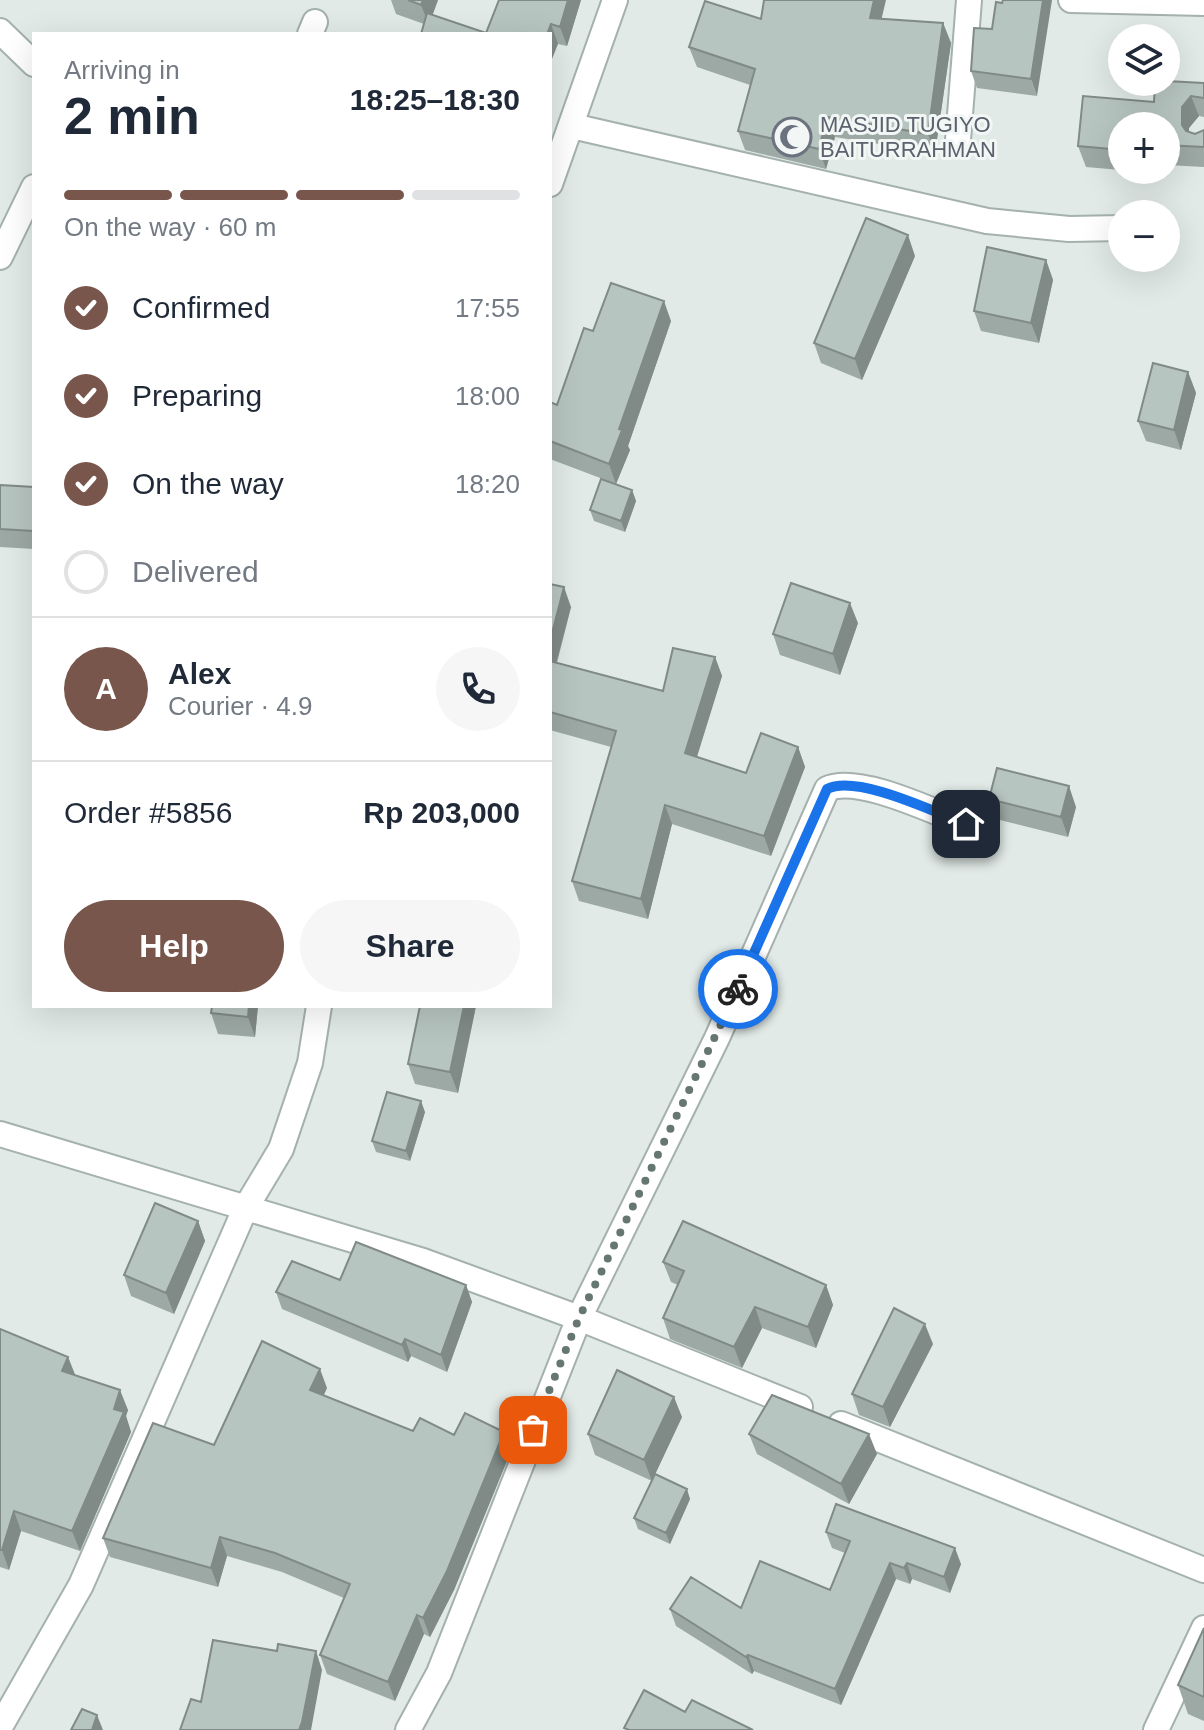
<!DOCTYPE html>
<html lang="en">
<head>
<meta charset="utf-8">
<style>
  :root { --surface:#fff; --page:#f6f6f7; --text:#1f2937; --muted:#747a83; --line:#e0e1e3; --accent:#78564c }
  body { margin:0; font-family:Helvetica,sans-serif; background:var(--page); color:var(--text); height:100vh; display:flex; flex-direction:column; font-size:30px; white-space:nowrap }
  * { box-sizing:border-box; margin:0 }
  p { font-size:26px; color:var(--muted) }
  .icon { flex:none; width:44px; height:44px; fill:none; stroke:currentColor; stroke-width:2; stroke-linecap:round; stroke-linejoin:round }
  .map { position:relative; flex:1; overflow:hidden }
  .panel { position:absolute; left:32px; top:32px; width:520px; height:976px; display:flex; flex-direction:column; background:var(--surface); border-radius:0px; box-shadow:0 8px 32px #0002 }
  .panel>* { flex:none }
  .controls { position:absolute; left:1108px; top:24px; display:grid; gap:16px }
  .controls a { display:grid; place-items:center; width:72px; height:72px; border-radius:50%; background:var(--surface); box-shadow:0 8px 32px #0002; font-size:40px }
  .pin { position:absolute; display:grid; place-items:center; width:68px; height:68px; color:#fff; margin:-34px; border-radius:16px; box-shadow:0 4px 12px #0006 }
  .courier { position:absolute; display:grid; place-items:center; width:80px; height:80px; margin:-40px; border:6px solid #1a73e8; border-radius:50%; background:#fff; color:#222; box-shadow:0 2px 10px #0007 }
  .headline em { font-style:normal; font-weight:700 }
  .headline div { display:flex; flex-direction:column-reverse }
  .headline { display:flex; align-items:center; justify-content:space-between; height:136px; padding:0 32px }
  h1 { font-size:52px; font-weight:700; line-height:60px }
  .bar { display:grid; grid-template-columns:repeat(4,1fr); gap:12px 8px; align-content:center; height:96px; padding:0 32px }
  .bar i { height:10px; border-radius:6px; background:var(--line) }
  .bar .on { background:var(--accent) }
  .bar p { grid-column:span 4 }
  .line { display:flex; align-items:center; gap:20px; padding:0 32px; border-top:2px solid var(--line) }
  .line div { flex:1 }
  .round { display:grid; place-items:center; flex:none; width:84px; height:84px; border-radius:42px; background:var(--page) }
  ol { padding:0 32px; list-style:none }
  li { display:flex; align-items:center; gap:24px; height:88px }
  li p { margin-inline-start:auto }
  li .icon { padding:8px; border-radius:50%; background:var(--accent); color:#fff; stroke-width:4 }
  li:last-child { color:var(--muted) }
  li i { width:44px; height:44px; border:4px solid var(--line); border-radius:50% }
  .primary-button { display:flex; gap:16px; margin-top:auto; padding:16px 32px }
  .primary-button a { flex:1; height:92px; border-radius:48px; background:var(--accent); color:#fff; font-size:32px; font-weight:700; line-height:92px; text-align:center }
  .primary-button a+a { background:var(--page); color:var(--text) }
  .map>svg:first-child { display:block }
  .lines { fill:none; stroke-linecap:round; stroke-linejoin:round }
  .minor-casing { stroke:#a4b1ae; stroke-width:28 }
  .minor { stroke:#fff; stroke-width:24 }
  .wall { fill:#9da9a5 }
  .shaded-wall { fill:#808a86 }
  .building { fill:#b7c5c0; stroke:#808a86; stroke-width:2 }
  .done { stroke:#667773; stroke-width:8; stroke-dasharray:0 14.4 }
  .route { stroke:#1a73e8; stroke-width:10 }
  .labels { text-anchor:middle; stroke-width:6; stroke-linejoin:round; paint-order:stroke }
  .worship-label { font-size:22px; fill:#5b616d; stroke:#f2f7f5; text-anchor:start }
</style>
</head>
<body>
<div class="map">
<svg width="1204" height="1730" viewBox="0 0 1204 1730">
  <rect width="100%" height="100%" fill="#e1eae7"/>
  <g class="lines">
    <!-- minor casing -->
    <g class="minor-casing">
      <path id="minor" d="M 1071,0 L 1204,3
        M 0,31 L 34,64
        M 310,34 L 315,22
        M 572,126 L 987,221 L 1069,229 L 1122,228
        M 958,140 L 969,0
        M 550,184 L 615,0
        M 0,257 L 34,187
        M 0,1134 L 423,1261 L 579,1318 L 439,1673 L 408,1730
        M 800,1407 L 579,1318 L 717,1038 L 827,789 C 857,774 934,812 966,824
        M 841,1424 L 1204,1570
        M 0,1727 L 81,1585 L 245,1209 L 281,1149 L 310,1063 L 319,1006
        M 1156,1730 L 1204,1628"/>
    </g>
    <!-- minor -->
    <use href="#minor" class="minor"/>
  </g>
  <!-- wall -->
  <path class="wall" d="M 391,0 L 438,0 L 432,15 L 486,33 L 581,0 L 567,46 L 558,44 L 421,34 L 424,24 L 396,14 Z
    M 1003,0 L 1037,96 L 977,88 L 971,71 L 992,29 Z
    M 761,19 L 882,19 L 943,23 L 951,43 L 935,153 L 835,137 L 826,169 L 745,150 L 738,131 L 750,85 L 697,67 L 689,47 Z
    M 1204,83 L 1204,117 L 1199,116 L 1189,128 L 1189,132 L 1195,134 L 1204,130 L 1204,167 L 1166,165 L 1166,126 L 1122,126 L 1122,170 L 1132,170 L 1132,171 L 1086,167 L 1078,146 L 1154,102 Z
    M 915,256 L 862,380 L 821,363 L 814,343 Z
    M 1046,260 L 1053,280 L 1039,343 L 981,331 L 974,311 Z
    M 671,321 L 628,446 L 630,450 L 616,484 L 550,459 L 550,402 L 557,405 L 593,331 Z
    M 1188,372 L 1196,393 L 1181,450 L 1146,441 L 1138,421 Z
    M 0,485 L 34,487 L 34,549 L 0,547 Z
    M 632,490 L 636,501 L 625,532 L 594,521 L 590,510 Z
    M 550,584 L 571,607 L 557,663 L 663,691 L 715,657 L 722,676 L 697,757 L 746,773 L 798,747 L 805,767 L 771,856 L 672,824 L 648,919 L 579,901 L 572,881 L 611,747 L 550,730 Z
    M 858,623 L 840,675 L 780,655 L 773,634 Z
    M 989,799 L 1076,807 L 1068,837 L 996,819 Z
    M 258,1006 L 255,1037 L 218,1034 L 211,1013 Z
    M 420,1006 L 476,1006 L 458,1093 L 415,1084 L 408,1064 Z
    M 425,1112 L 410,1161 L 376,1152 L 372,1141 Z
    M 198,1221 L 205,1241 L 174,1314 L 131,1296 L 124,1275 Z
    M 663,1262 L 826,1285 L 833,1305 L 816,1348 L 762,1328 L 742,1368 L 670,1339 L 663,1318 L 678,1285 L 671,1282 Z
    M 340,1280 L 466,1285 L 472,1302 L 447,1372 L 411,1356 L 408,1362 L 282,1309 L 276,1292 Z
    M 0,1329 L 68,1357 L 75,1375 L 128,1410 L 126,1416 L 131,1432 L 80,1551 L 21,1531 L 9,1570 L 0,1567 Z
    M 933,1344 L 890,1427 L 859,1415 L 852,1394 Z
    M 327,1388 L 324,1395 L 413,1431 L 454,1435 L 504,1432 L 511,1451 L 454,1590 L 430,1637 L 424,1634 L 395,1701 L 327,1674 L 320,1655 L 344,1598 L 282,1572 L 227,1556 L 218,1587 L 110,1557 L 103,1538 L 214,1445 Z
    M 682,1417 L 655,1474 L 690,1499 L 670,1544 L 638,1529 L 634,1518 L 652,1481 L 595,1455 L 588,1434 Z
    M 749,1434 L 877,1454 L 849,1504 L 757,1454 Z
    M 826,1532 L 961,1564 L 950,1593 L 912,1579 L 910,1584 L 896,1579 L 841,1705 L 754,1671 L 752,1674 L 676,1626 L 670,1609 L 741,1608 L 830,1590 L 845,1553 L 832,1548 Z
    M 1204,1628 L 1204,1721 L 1188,1714 L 1178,1685 Z"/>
  <!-- shaded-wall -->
  <path class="shaded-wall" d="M 423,0 L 438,0 L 429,25 L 421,5 Z
    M 568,0 L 581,0 L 567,46 L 560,27 Z
    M 874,0 L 886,0 L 877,38 L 870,18 Z
    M 1043,0 L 1052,0 L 1037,96 L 1031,79 Z
    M 943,23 L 951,43 L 935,153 L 928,134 Z
    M 551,24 L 558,44 L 550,64 L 550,34 L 547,34 Z
    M 1191,96 L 1199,116 L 1189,128 L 1189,145 L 1182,125 L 1182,107 Z
    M 827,117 L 835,137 L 826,169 L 819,149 Z
    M 908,235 L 915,256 L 862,380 L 855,359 Z
    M 1046,260 L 1053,280 L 1039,343 L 1031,323 Z
    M 664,301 L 671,321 L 628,446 L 630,450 L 616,484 L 609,464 L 619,429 Z
    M 1188,372 L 1196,393 L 1181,450 L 1174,430 Z
    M 632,490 L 636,501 L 625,532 L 621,521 Z
    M 564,587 L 571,607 L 552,679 L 550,673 L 550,641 Z
    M 850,603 L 858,623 L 840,675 L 833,654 Z
    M 715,657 L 722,676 L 692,772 L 685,753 Z
    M 798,747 L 805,767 L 771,856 L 764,836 Z
    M 1069,786 L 1076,807 L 1068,837 L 1061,817 Z
    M 665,805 L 672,824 L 648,919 L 641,899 Z
    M 249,1006 L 258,1006 L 255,1037 L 248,1017 Z
    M 464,1006 L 476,1006 L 458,1093 L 450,1072 Z
    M 421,1101 L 425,1112 L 410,1161 L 406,1151 Z
    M 198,1221 L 205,1241 L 174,1314 L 166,1293 Z
    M 466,1285 L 472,1302 L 447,1372 L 441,1355 Z
    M 826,1285 L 833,1305 L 816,1348 L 808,1327 Z
    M 755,1307 L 762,1328 L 742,1368 L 734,1347 Z
    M 925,1324 L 933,1344 L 890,1427 L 883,1407 Z
    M 405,1339 L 411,1356 L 408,1362 L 402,1345 Z
    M 68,1357 L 76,1377 L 62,1371 Z
    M 320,1369 L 327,1388 L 317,1408 L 310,1390 Z
    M 120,1390 L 128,1410 L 126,1416 L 131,1432 L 80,1551 L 72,1531 Z
    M 674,1397 L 682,1417 L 652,1481 L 644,1460 Z
    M 504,1432 L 511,1451 L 454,1590 L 430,1637 L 423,1618 Z
    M 869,1434 L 877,1454 L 849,1504 L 841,1484 Z
    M 687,1489 L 690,1499 L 670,1544 L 666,1533 Z
    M 14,1511 L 21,1531 L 9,1570 L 2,1550 Z
    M 220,1537 L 227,1556 L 218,1587 L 211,1568 Z
    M 955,1548 L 961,1564 L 950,1593 L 944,1577 Z
    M 890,1563 L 896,1579 L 841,1705 L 835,1689 Z
    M 907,1563 L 912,1579 L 910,1584 L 904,1568 Z
    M 417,1615 L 424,1634 L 395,1701 L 388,1682 Z
    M 316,1651 L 322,1670 L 311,1730 L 299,1730 Z
    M 748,1655 L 754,1671 L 752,1674 L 746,1657 Z
    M 97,1715 L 103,1730 L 92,1730 Z"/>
  <!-- building -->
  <path class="building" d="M 408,0 L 423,0 L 421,5 Z
    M 499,0 L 568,0 L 560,27 L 551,24 L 547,34 L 421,34 L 427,13 L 486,33 Z
    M 764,0 L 874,0 L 870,18 L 943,23 L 928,134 L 827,117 L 819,149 L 738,131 L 755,69 L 689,47 L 705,1 L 761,19 Z
    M 1003,0 L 1043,0 L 1031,79 L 971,71 L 974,28 L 992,29 L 996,2 L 1002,3 Z
    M 1166,81 L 1204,83 L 1204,98 L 1191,96 L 1182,107 L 1182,125 L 1186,131 L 1195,134 L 1204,130 L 1204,147 L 1166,145 L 1166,126 L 1122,126 L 1122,150 L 1078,146 L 1083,96 L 1154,102 L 1155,82 L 1166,82 Z
    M 866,218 L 908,235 L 855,359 L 814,343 Z
    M 987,247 L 1046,260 L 1031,323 L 974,311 Z
    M 611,283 L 664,301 L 619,429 L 622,430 L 609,464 L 550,441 L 550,402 L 557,405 L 584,328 L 593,331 Z
    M 1153,363 L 1188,372 L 1174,430 L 1138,421 Z
    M 601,479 L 632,490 L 621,521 L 590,510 Z
    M 0,485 L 34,487 L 34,531 L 0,529 Z
    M 791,583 L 850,603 L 833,654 L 773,634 Z
    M 550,584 L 564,587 L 550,641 Z
    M 673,648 L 715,657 L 685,753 L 746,773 L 761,733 L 798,747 L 764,836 L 665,805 L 641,899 L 572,881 L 616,731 L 550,712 L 550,661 L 663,691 Z
    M 997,768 L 1069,786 L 1061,817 L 989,799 Z
    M 212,1006 L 249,1006 L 248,1017 L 211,1013 Z
    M 420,1006 L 464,1006 L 450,1072 L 408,1064 Z
    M 387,1092 L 421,1101 L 406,1151 L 372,1141 Z
    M 155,1203 L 198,1221 L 166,1293 L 124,1275 Z
    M 683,1221 L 826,1285 L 808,1327 L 755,1307 L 734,1347 L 663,1318 L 684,1271 L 663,1262 Z
    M 356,1242 L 466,1285 L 441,1355 L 405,1339 L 402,1345 L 276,1292 L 292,1261 L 340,1280 Z
    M 894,1308 L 925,1324 L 883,1407 L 852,1394 Z
    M 0,1329 L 68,1357 L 62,1371 L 120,1390 L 114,1409 L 124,1412 L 72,1531 L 14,1511 L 2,1550 L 0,1550 Z
    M 262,1341 L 320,1369 L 310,1390 L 413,1431 L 420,1418 L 454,1435 L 465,1413 L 504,1432 L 447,1571 L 423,1618 L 417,1615 L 388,1682 L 320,1655 L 350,1584 L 275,1553 L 220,1537 L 211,1568 L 103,1538 L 153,1423 L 214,1445 Z
    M 617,1370 L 674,1397 L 644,1460 L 588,1434 Z
    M 772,1395 L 869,1434 L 841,1484 L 749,1434 Z
    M 655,1474 L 687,1489 L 666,1533 L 634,1518 Z
    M 836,1504 L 955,1548 L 944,1577 L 907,1563 L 904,1568 L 890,1563 L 835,1689 L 748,1655 L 746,1657 L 670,1609 L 691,1577 L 741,1608 L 760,1561 L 830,1590 L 850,1541 L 826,1532 Z
    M 1204,1628 L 1204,1697 L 1178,1685 Z
    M 213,1640 L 277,1651 L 278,1644 L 316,1651 L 302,1722 L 299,1730 L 180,1730 L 191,1699 L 201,1702 Z
    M 644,1690 L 685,1712 L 692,1700 L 753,1730 L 629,1730 L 624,1728 Z
    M 82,1709 L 97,1715 L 92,1730 L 71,1730 Z"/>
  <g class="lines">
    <!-- done -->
    <path class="done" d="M 533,1430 L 579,1318 L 738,989"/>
    <!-- route -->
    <path class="route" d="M 738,989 L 827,789 C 857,774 934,812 966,824"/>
  </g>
  <!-- icons -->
  <defs>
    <g id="mosque-ring" transform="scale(2)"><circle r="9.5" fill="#f2f7f5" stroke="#6b7280" stroke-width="1.5"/><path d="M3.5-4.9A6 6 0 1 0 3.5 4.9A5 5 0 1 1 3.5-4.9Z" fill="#6b7280"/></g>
  </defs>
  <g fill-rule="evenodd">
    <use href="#mosque-ring" x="792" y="137"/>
  </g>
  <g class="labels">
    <!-- worship labels -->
    <g class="worship-label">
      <text x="820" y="132">MASJID TUGIYO<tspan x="820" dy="25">BAITURRAHMAN</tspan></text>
    </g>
  </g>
</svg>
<div class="controls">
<a><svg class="icon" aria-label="layers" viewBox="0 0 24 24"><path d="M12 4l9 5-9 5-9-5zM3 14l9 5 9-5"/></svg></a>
<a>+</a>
<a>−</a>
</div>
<div class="pin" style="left:533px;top:1430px;background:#ea580c"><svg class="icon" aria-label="bag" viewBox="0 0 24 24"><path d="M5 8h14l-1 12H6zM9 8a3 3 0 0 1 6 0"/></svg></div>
<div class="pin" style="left:966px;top:824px;background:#1f2937"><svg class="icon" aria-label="home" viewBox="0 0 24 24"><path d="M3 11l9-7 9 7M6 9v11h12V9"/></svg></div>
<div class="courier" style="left:738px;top:989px"><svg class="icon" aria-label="bike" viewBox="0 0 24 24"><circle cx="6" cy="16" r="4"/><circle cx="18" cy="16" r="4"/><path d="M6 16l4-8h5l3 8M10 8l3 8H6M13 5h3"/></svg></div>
<section class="panel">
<div class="headline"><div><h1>2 min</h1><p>Arriving in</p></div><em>18:25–18:30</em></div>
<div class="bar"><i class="on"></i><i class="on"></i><i class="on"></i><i></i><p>On the way · 60 m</p></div>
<ol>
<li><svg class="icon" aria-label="check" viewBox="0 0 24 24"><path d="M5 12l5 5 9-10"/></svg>Confirmed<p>17:55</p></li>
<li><svg class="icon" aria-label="check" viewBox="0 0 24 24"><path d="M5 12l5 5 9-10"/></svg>Preparing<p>18:00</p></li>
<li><svg class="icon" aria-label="check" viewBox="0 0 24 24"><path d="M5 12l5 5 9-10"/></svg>On the way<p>18:20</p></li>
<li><i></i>Delivered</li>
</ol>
<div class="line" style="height:144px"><b class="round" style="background:var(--accent);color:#fff">A</b><div><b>Alex</b><p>Courier · 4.9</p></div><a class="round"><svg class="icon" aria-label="phone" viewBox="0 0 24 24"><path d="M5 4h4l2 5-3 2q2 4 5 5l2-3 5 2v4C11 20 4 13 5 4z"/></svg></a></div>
<div class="line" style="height:104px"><div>Order #5856</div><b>Rp 203,000</b></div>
<div class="primary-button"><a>Help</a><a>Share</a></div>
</section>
</div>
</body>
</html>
